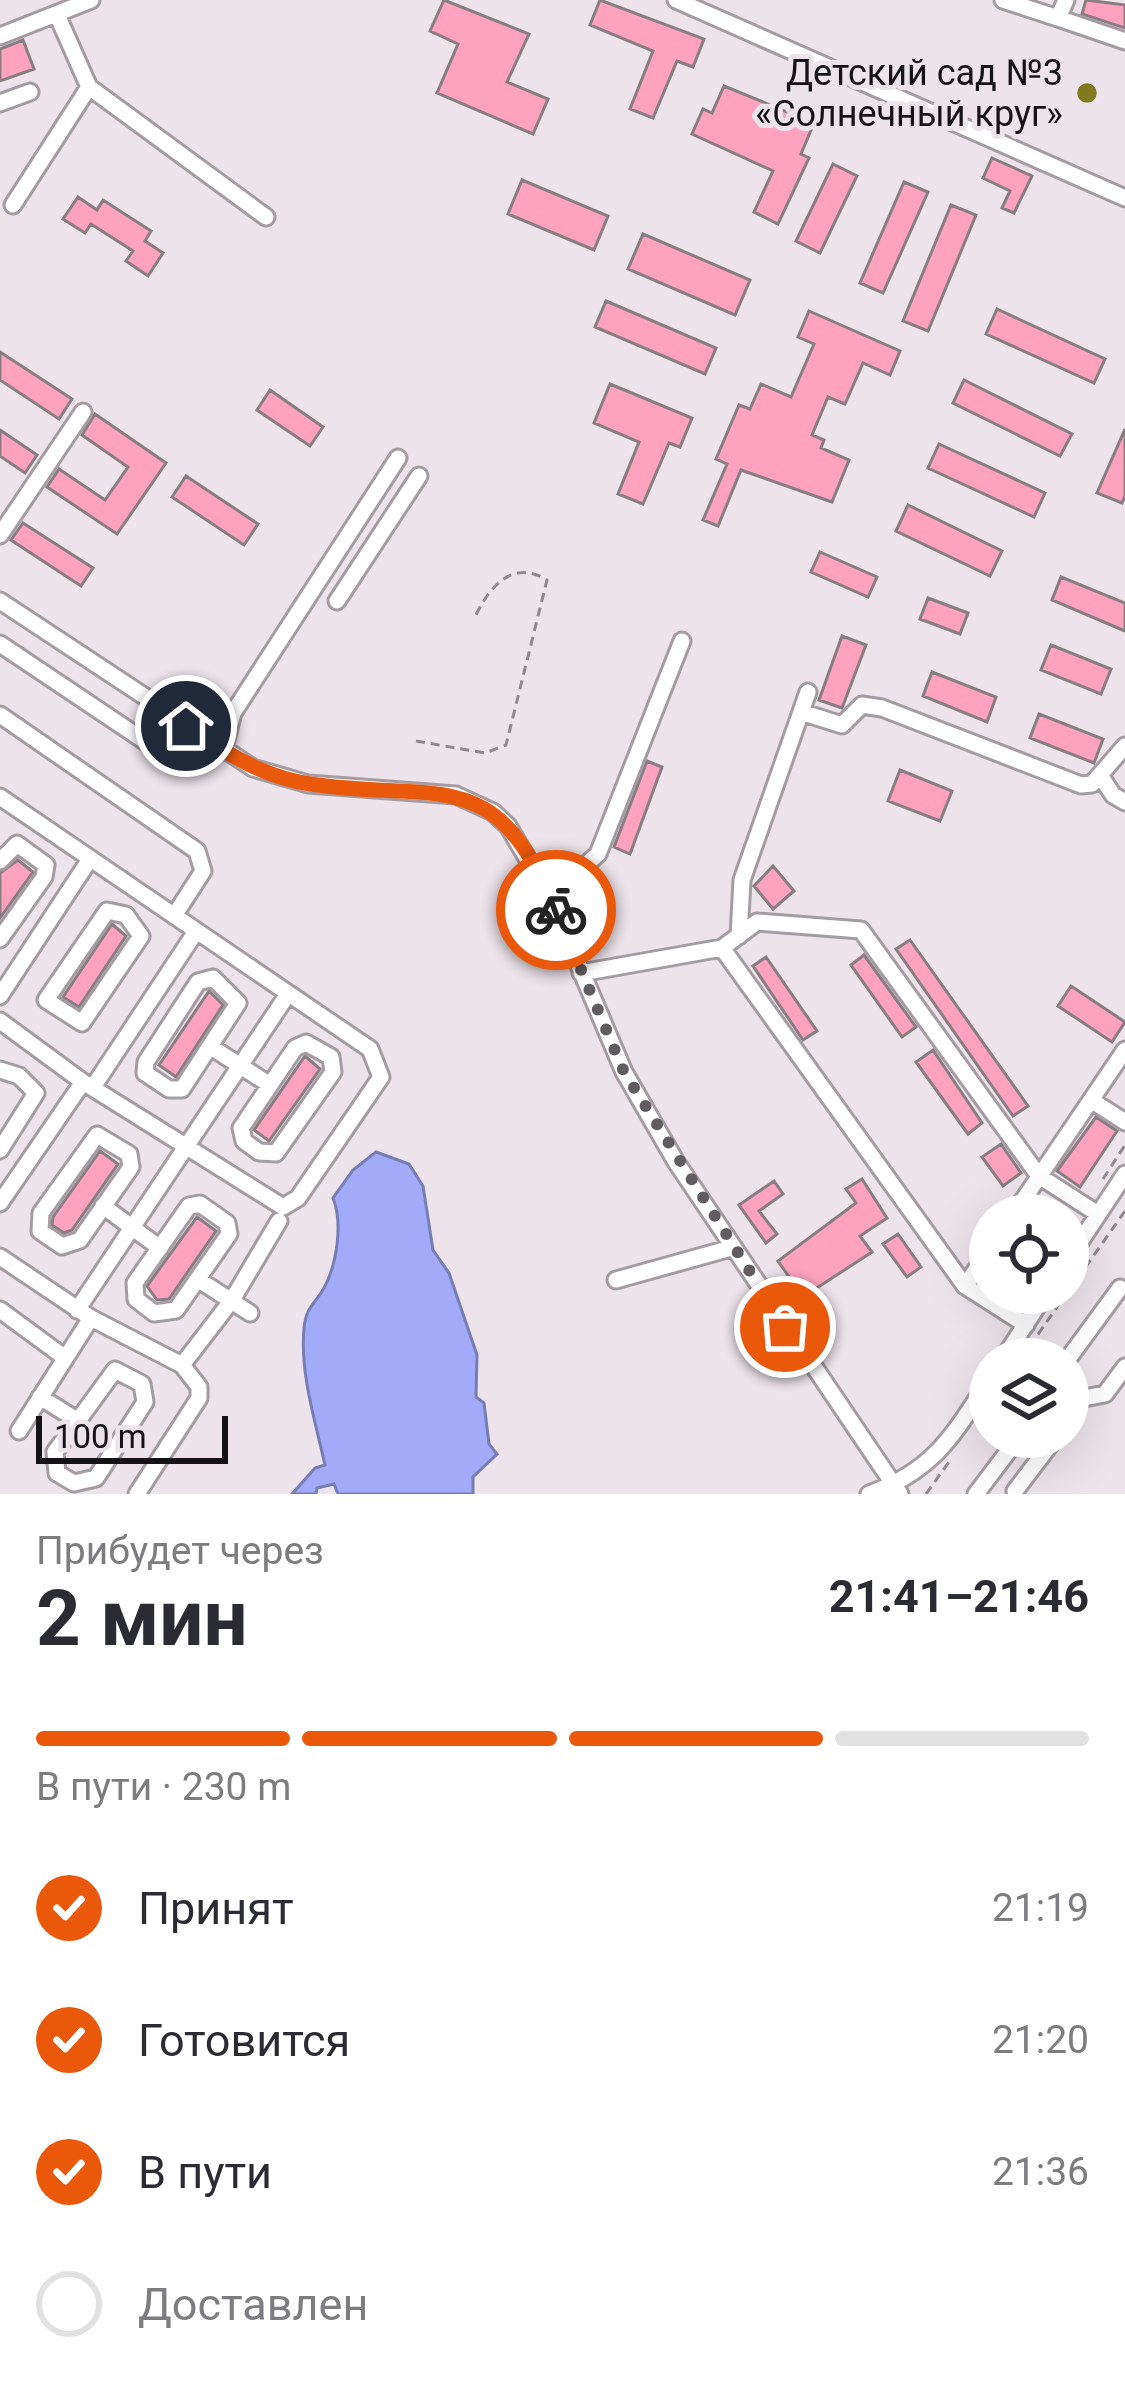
<!DOCTYPE html>
<html lang="ru">
<head>
<meta charset="utf-8">
<style>
  :root { --surface:#fff; --page:#f7f7f7; --text:#2b2b33; --muted:#7c7c81; --line:#e1e1e2; --accent:#ea580c }
  body { margin:0; font-family:Roboto,sans-serif; background:var(--page); color:var(--text); height:100vh; display:flex; flex-direction:column; font-size:45px; white-space:nowrap }
  * { box-sizing:border-box; margin:0 }
  p { font-size:39px; color:var(--muted) }
  .icon { flex:none; width:66px; height:66px; fill:none; stroke:currentColor; stroke-width:2; stroke-linecap:round; stroke-linejoin:round }
  .map { position:relative; height:1494px; overflow:hidden }
  .sheet { display:flex; flex-direction:column; background:var(--surface); flex:1 }
  .sheet>* { flex:none }
  .buttons { position:absolute; left:969px; top:1194px; display:grid; gap:24px }
  .buttons a { display:grid; place-items:center; width:120px; height:120px; border-radius:50%; background:var(--surface); box-shadow:0 12px 48px #0002; font-size:60px }
  .scale { position:absolute; left:36px; bottom:30px; width:192px; box-sizing:border-box; padding-left:12px; border:6px solid #151315; border-top:0; font-size:33px; line-height:42px; white-space:nowrap; color:#151315; -webkit-text-stroke:9px #ede4eb; paint-order:stroke }
  .pin { position:absolute; display:grid; place-items:center; width:102px; height:102px; color:#fff; margin:-51px; border:6px solid #fff; border-radius:50%; box-shadow:0 3px 12px #0007 }
  .courier { position:absolute; display:grid; place-items:center; width:120px; height:120px; margin:-60px; border:9px solid #ea580c; border-radius:50%; background:#fff; color:#222; box-shadow:0 3px 15px #0007 }
  .head em { font-style:normal; font-weight:700 }
  .head div { display:flex; flex-direction:column-reverse }
  .head { display:flex; align-items:center; justify-content:space-between; height:204px; padding:0 36px }
  h1 { font-size:78px; font-weight:700; line-height:90px }
  .bar { display:grid; grid-template-columns:repeat(4,1fr); gap:18px 12px; align-content:center; height:144px; padding:0 36px }
  .bar i { height:15px; border-radius:9px; background:var(--line) }
  .bar .active { background:var(--accent) }
  .bar p { grid-column:span 4 }
  ol { padding:0 36px; list-style:none }
  li { display:flex; align-items:center; gap:36px; height:132px }
  li p { margin-inline-start:auto }
  li .icon { padding:12px; border-radius:50%; background:var(--accent); color:#fff; stroke-width:4 }
  li:last-child { color:var(--muted) }
  li i { width:66px; height:66px; border:6px solid var(--line); border-radius:50% }
  .map>svg:first-child { display:block }
  .water { fill:#a3aafa; stroke:#787db5; stroke-width:3 }
  .building { fill:#fea2c0; stroke:#887e81; stroke-width:3 }
  .lines { fill:none; stroke-linecap:round; stroke-linejoin:round }
  .minor-casing { stroke:#a49ca2; stroke-width:21 }
  .path { stroke:#908a8f; stroke-width:3; stroke-dasharray:9 6; stroke-linecap:butt }
  .minor { stroke:#fff; stroke-width:15 }
  .done { stroke:#615c60; stroke-width:12; stroke-dasharray:0 21.6 }
  .route { stroke:#ea580c; stroke-width:15 }
  .poi-dot { fill:#817a1f; stroke:#ede4eb; stroke-width:4.5 }
  .labels { text-anchor:middle; stroke-width:10; stroke-linejoin:round; paint-order:stroke }
  .poi-label { font-size:36px; fill:#151315; stroke:#ede4eb; text-anchor:end }
</style>
</head>
<body>
<div class="map">
<svg width="1125" height="1494" viewBox="0 0 1125 1494">
  <rect width="100%" height="100%" fill="#ede4eb"/>
  <!-- water -->
  <path class="water" d="M 376,1152 L 409,1164 L 423,1186 L 433,1250 L 449,1273 L 477,1355 L 476,1397 L 484,1403 L 489,1444 L 497,1454 L 473,1477 L 473,1494 L 338,1494 L 334,1484 L 317,1488 L 316,1494 L 292,1494 L 315,1468 L 325,1465 C 315,1420 300,1374 304,1328 C 306,1307 315,1304 324,1288 C 337,1264 343,1223 333,1198 L 353,1170 Z"/>
  <!-- building -->
  <path class="building" d="M 444,0 L 529,34 L 507,82 L 548,99 L 533,134 L 437,93 L 458,44 L 430,31 Z
    M 600,0 L 704,39 L 693,67 L 677,61 L 653,118 L 630,109 L 653,51 L 590,25 Z
    M 1086,0 L 1125,5 L 1125,28 L 1082,14 Z
    M 23,40 L 34,69 L 0,81 L 0,49 Z
    M 724,86 L 814,123 L 801,154 L 809,158 L 778,224 L 754,212 L 773,171 L 692,134 L 703,109 L 712,113 Z
    M 992,158 L 1032,176 L 1014,213 L 1002,208 L 1010,191 L 983,178 Z
    M 833,164 L 857,176 L 820,253 L 796,241 Z
    M 522,180 L 608,216 L 594,250 L 508,214 Z
    M 904,182 L 928,192 L 883,293 L 860,283 Z
    M 78,197 L 97,210 L 103,200 L 151,231 L 145,241 L 163,253 L 148,276 L 126,261 L 133,251 L 91,224 L 85,233 L 63,219 Z
    M 951,205 L 976,215 L 928,331 L 903,321 Z
    M 643,234 L 750,280 L 735,315 L 628,269 Z
    M 606,301 L 716,348 L 705,374 L 595,327 Z
    M 997,309 L 1105,359 L 1094,383 L 986,334 Z
    M 809,311 L 900,351 L 890,375 L 863,363 L 845,404 L 828,397 L 812,435 L 824,440 L 821,448 L 849,460 L 832,502 L 741,470 L 718,526 L 703,520 L 727,464 L 716,459 L 739,405 L 750,409 L 761,384 L 791,397 L 814,344 L 798,337 Z
    M 0,352 L 72,399 L 59,419 L 0,380 Z
    M 964,380 L 1072,434 L 1060,456 L 953,403 Z
    M 610,384 L 692,418 L 680,447 L 669,443 L 643,504 L 618,494 L 639,442 L 594,423 Z
    M 270,390 L 323,427 L 310,446 L 257,410 Z
    M 95,414 L 166,463 L 117,534 L 47,487 L 59,469 L 105,500 L 128,467 L 82,435 Z
    M 1125,429 L 1125,496 L 1122,503 L 1097,493 Z
    M 0,430 L 37,455 L 25,473 L 0,456 Z
    M 939,444 L 1045,493 L 1034,517 L 928,468 Z
    M 186,476 L 258,524 L 244,545 L 172,497 Z
    M 908,505 L 1002,551 L 990,576 L 896,531 Z
    M 23,523 L 93,568 L 81,586 L 11,540 Z
    M 820,552 L 877,577 L 868,597 L 811,572 Z
    M 1061,577 L 1125,603 L 1125,631 L 1052,600 Z
    M 928,598 L 968,613 L 960,634 L 920,619 Z
    M 842,636 L 866,645 L 842,708 L 819,700 Z
    M 1051,645 L 1111,669 L 1101,694 L 1041,670 Z
    M 932,672 L 996,697 L 987,722 L 923,696 Z
    M 1039,714 L 1103,739 L 1094,763 L 1030,738 Z
    M 647,761 L 662,767 L 630,854 L 614,847 Z
    M 900,770 L 952,791 L 940,821 L 888,801 Z
    M 18,860 L 33,872 L 0,918 L 0,873 Z
    M 773,866 L 794,891 L 773,909 L 754,886 Z
    M 112,924 L 126,936 L 79,1007 L 63,997 Z
    M 910,940 L 1028,1106 L 1013,1116 L 896,949 Z
    M 864,955 L 916,1027 L 902,1037 L 851,965 Z
    M 766,957 L 817,1031 L 803,1040 L 753,966 Z
    M 1071,986 L 1125,1022 L 1112,1042 L 1058,1006 Z
    M 209,991 L 223,1005 L 176,1077 L 159,1065 Z
    M 933,1050 L 982,1123 L 968,1134 L 916,1062 Z
    M 305,1056 L 320,1069 L 269,1141 L 254,1130 Z
    M 1096,1117 L 1117,1131 L 1080,1187 L 1057,1171 Z
    M 1001,1144 L 1021,1173 L 1003,1186 L 982,1157 Z
    M 100,1151 L 118,1164 L 72,1230 L 64,1233 L 52,1225 L 53,1217 Z
    M 862,1179 L 887,1218 L 860,1236 L 872,1252 L 803,1297 L 778,1261 L 856,1203 L 846,1189 Z
    M 774,1181 L 783,1194 L 759,1211 L 777,1234 L 766,1243 L 739,1205 Z
    M 197,1217 L 216,1231 L 169,1299 L 157,1300 L 147,1286 Z
    M 898,1234 L 921,1267 L 907,1277 L 883,1244 Z"/>
  <g class="lines">
    <!-- minor casing -->
    <g class="minor-casing">
      <path id="minor" d="M 676,0 L 1125,198
        M 1003,0 L 1058,18 L 1066,0
        M 58,17 L 89,87 L 266,217
        M 1058,18 L 1125,41
        M 0,36 L 91,0
        M 0,103 L 30,92
        M 13,205 L 89,87
        M 0,535 L 83,412
        M 0,601 L 253,768 L 308,784 L 456,795 L 493,812 L 508,826 L 550,897 L 624,1072 L 676,1162 L 900,1494
        M 337,601 L 419,476
        M 0,644 L 164,754
        M 801,712 L 842,725 L 862,705 L 882,708 L 1081,785 L 1092,784 L 1125,746
        M 0,715 L 197,851 L 203,871 L 174,916
        M 223,751 L 233,713 L 398,458
        M 1100,775 L 1113,795 L 1125,802
        M 0,797 L 370,1049 L 381,1077 L 298,1198 L 283,1207 L 83,1082 L 0,1021
        M 0,861 L 17,844 L 46,865 L 44,877 L 0,939
        M 550,897 L 598,854 L 682,641
        M 107,911 L 126,915 L 141,936 L 82,1023 L 46,1000 Z
        M 739,936 L 742,880 L 808,692
        M 722,948 L 965,1286 L 1026,1325
        M 581,973 L 722,948 L 757,922 L 861,930 L 1039,1176 L 1098,1214
        M 213,978 L 238,1003 L 182,1089 L 169,1089 L 145,1073 L 146,1062 L 198,982 Z
        M 0,996 L 90,859
        M 306,1043 L 331,1057 L 333,1072 L 276,1153 L 259,1152 L 244,1141 L 241,1128 L 295,1048 Z
        M 211,1047 L 270,1085
        M 0,1070 L 19,1076 L 36,1093 L 0,1150
        M 93,1087 L 195,933
        M 1091,1100 L 1125,1122
        M 97,1135 L 129,1154 L 131,1167 L 80,1240 L 62,1246 L 40,1231 L 41,1213 Z
        M 0,1203 L 83,1082
        M 200,1204 L 227,1223 L 229,1234 L 176,1310 L 154,1313 L 136,1299 L 135,1283 L 189,1206 Z
        M 103,1206 L 160,1248
        M 1013,1215 L 1125,1050
        M 0,1257 L 91,1318 L 182,1365 L 199,1387 L 199,1398 L 137,1494
        M 1068,1260 L 1125,1174
        M 199,1280 L 250,1313
        M 616,1280 L 731,1248
        M 965,1286 L 990,1249
        M 0,1310 L 64,1357
        M 77,1310 L 288,994
        M 1003,1359 L 1046,1293
        M 1068,1359 L 1120,1288
        M 182,1365 L 232,1300 L 279,1221
        M 115,1370 L 142,1384 L 145,1402 L 96,1478 L 74,1483 L 57,1473 L 55,1452 Z
        M 40,1397 L 75,1419
        M 1068,1401 L 1105,1394 L 1125,1367
        M 19,1431 L 91,1318
        M 1015,1491 L 1056,1437
        M 869,1494 C 935,1470 953,1435 990,1379
        M 976,1494 L 1019,1437"/>
    </g>
    <!-- path -->
    <path class="path" d="M 416,741 L 485,753 L 506,745 L 547,580 C 511,558 488,589 474,619
      M 1103,1179 L 1125,1145
      M 1068,1292 L 1125,1211
      M 1018,1306 L 1027,1293
      M 1021,1359 L 1066,1294
      M 926,1494 L 951,1459"/>
    <!-- minor -->
    <use href="#minor" class="minor"/>
  </g>
  <g class="lines">
    <!-- done -->
    <path class="done" d="M 556,910 L 624,1072 L 785,1327"/>
    <!-- route -->
    <path class="route" d="M 186,726 C 225,752 262,777 310,784 C 439,803 495,761 556,910"/>
  </g>
  <!-- markers -->
  <circle class="poi-dot" cx="1087" cy="93" r="12"/>
  <g class="labels">
    <!-- poi labels -->
    <g class="poi-label">
      <text x="1063" y="85">Детский сад №3<tspan x="1063" dy="41">«Солнечный круг»</tspan></text>
    </g>
  </g>
</svg>
<div class="buttons">
<a><svg class="icon" aria-label="locate" viewBox="0 0 24 24"><circle cx="12" cy="12" r="6"/><path d="M12 2v4M12 18v4M2 12h4M18 12h4"/></svg></a>
<a><svg class="icon" aria-label="layers" viewBox="0 0 24 24"><path d="M12 4l9 5-9 5-9-5zM3 14l9 5 9-5"/></svg></a>
</div>
<div class="scale">100 m</div>
<div class="pin" style="left:785px;top:1327px;background:#ea580c"><svg class="icon" aria-label="bag" viewBox="0 0 24 24"><path d="M5 8h14l-1 12H6zM9 8a3 3 0 0 1 6 0"/></svg></div>
<div class="pin" style="left:186px;top:726px;background:#1f2937"><svg class="icon" aria-label="home" viewBox="0 0 24 24"><path d="M3 11l9-7 9 7M6 9v11h12V9"/></svg></div>
<div class="courier" style="left:556px;top:910px"><svg class="icon" aria-label="bike" viewBox="0 0 24 24"><circle cx="6" cy="16" r="4"/><circle cx="18" cy="16" r="4"/><path d="M6 16l4-8h5l3 8M10 8l3 8H6M13 5h3"/></svg></div>
</div>
<section class="sheet">
<div class="head"><div><h1>2 мин</h1><p>Прибудет через</p></div><em>21:41–21:46</em></div>
<div class="bar"><i class="active"></i><i class="active"></i><i class="active"></i><i></i><p>В пути · 230 m</p></div>
<ol>
<li><svg class="icon" aria-label="check" viewBox="0 0 24 24"><path d="M5 12l5 5 9-10"/></svg>Принят<p>21:19</p></li>
<li><svg class="icon" aria-label="check" viewBox="0 0 24 24"><path d="M5 12l5 5 9-10"/></svg>Готовится<p>21:20</p></li>
<li><svg class="icon" aria-label="check" viewBox="0 0 24 24"><path d="M5 12l5 5 9-10"/></svg>В пути<p>21:36</p></li>
<li><i></i>Доставлен</li>
</ol>
</section>
</body>
</html>
